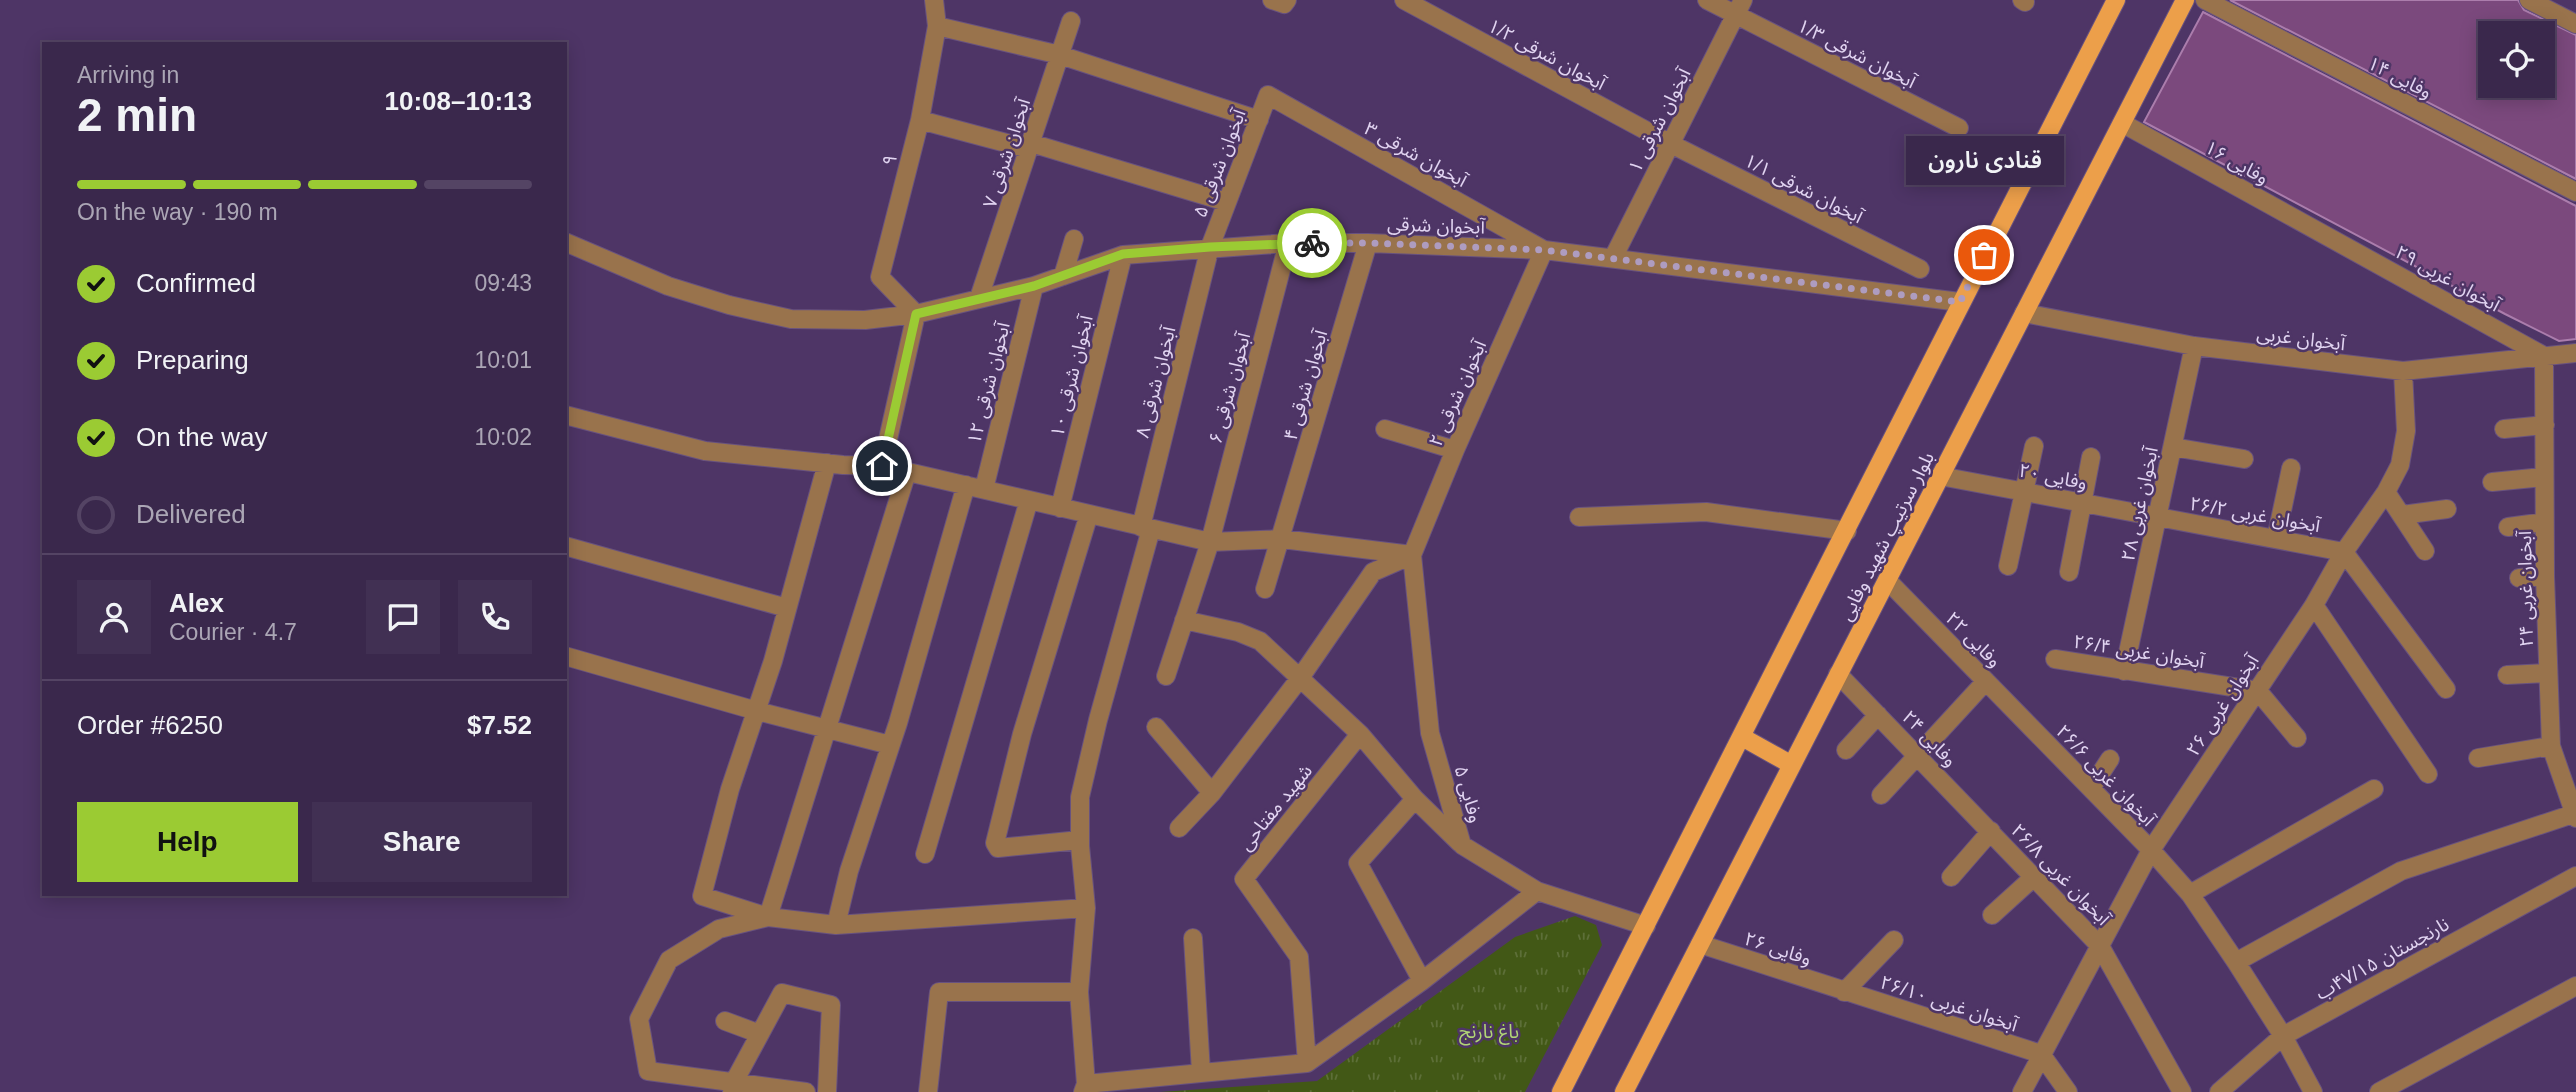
<!DOCTYPE html>
<html lang="en">
<head>
<meta charset="utf-8">
<style>
  :root { --surface:#3a284c; --page:#413053; --text:#f1f3f6; --muted:#aba6b5; --line:#544464; --accent:#9bcb33 }
  body { margin:0; font-family:Arial,"Noto Sans Arabic",sans-serif; background:var(--page); color:var(--text); height:100vh; display:flex; flex-direction:column; font-size:26px; white-space:nowrap }
  * { box-sizing:border-box; margin:0 }
  p { font-size:23px; color:var(--muted) }
  .icon { flex:none; width:38px; height:38px; fill:none; stroke:currentColor; stroke-width:2; stroke-linecap:round; stroke-linejoin:round }
  .map { position:relative; flex:1; overflow:hidden }
  .sheet { position:absolute; left:42px; top:42px; width:525px; height:854px; display:flex; flex-direction:column; background:var(--surface); border-radius:0px; box-shadow:0 4px 18px #0003,0 0 0 2px var(--line) }
  .sheet>* { flex:none }
  .buttons { position:absolute; left:2478px; top:21px; display:grid; gap:14px }
  .buttons a { display:grid; place-items:center; width:77px; height:77px; border-radius:0px; background:var(--surface); box-shadow:0 4px 18px #0003,0 0 0 2px var(--line); font-size:35px }
  .pin { position:absolute; display:grid; place-items:center; width:60px; height:60px; color:#fff; margin:-30px; border:4px solid #fff; border-radius:50%; box-shadow:0 2px 7px #0007 }
  .courier { position:absolute; display:grid; place-items:center; width:70px; height:70px; margin:-35px; border:5px solid #9bcb33; border-radius:50%; background:#fff; color:#222; box-shadow:0 2px 9px #0007 }
  .bubble { position:absolute; height:49px; border-radius:0px; background:var(--surface); box-shadow:0 4px 18px #0003,0 0 0 2px var(--line); font-size:23px; font-weight:600; line-height:49px; text-align:center }
  .head em { font-style:normal; font-weight:600 }
  .head div { display:flex; flex-direction:column-reverse }
  .head { display:flex; align-items:center; justify-content:space-between; height:119px; padding:0 35px }
  h1 { font-size:46px; font-weight:600; line-height:52px }
  .bar { display:grid; grid-template-columns:repeat(4,1fr); gap:10px 7px; align-content:center; height:84px; padding:0 35px }
  .bar i { height:9px; border-radius:5px; background:var(--line) }
  .bar .current { background:var(--accent) }
  .bar p { grid-column:span 4 }
  .line { display:flex; align-items:center; gap:18px; padding:0 35px; border-top:2px solid var(--line) }
  .line div { flex:1 }
  .round { display:grid; place-items:center; flex:none; width:74px; height:74px; border-radius:0px; background:var(--page) }
  ol { padding:0 35px; list-style:none }
  li { display:flex; align-items:center; gap:21px; height:77px }
  li p { margin-inline-start:auto }
  li .icon { padding:7px; border-radius:50%; background:var(--accent); color:#111; stroke-width:4 }
  li:last-child { color:var(--muted) }
  li i { width:38px; height:38px; border:4px solid var(--line); border-radius:50% }
  .action { display:flex; gap:14px; margin-top:auto; padding:14px 35px }
  .action a { flex:1; height:80px; border-radius:0px; background:var(--accent); color:#111; font-size:28px; font-weight:600; line-height:80px; text-align:center }
  .action a+a { background:var(--page); color:var(--text) }
  .map>svg:first-child { display:block }
  .park { fill:url(#park-tufts) }
  .building { fill:#7b497d; stroke:#ab7dac; stroke-width:2; fill-rule:evenodd }
  .lines { fill:none; stroke-linecap:round; stroke-linejoin:round }
  .minor-casing { stroke:#68527f; stroke-width:20 }
  .major-casing { stroke:#68527f; stroke-width:20 }
  .minor { stroke:#99734c; stroke-width:18 }
  .major { stroke:#ec9f4a; stroke-width:18 }
  .done { stroke:#ae9cc0; stroke-width:7; stroke-dasharray:0 12.6 }
  .route { stroke:#9bcb33; stroke-width:9 }
  .labels { text-anchor:middle; stroke-width:5; stroke-linejoin:round; paint-order:stroke }
  .street-label { font-size:19px; fill:#e1d4f1; stroke:#4e3566 }
  .park-label { font-size:19px; fill:#b2d676; stroke:#4e3566 }
</style>
</head>
<body>
<div class="map">
<svg width="2576" height="1092" viewBox="0 0 2576 1092">
  <defs>
    <pattern id="park-tufts" width="24" height="20" patternUnits="userSpaceOnUse" patternTransform="scale(1.75)"><rect width="24" height="20" fill="#425816"/><path d="M3 7l-1-3M5 7V3M7 7l1-3M15 17l-1-3M17 17v-4M19 17l1-3" fill="none" stroke="#5d6f38"/></pattern>
  </defs>
  <rect width="100%" height="100%" fill="#4e3566"/>
  <!-- park -->
  <path class="park" d="M 1575,916 L 1596,925 L 1602,945 L 1525,1092 L 1160,1092 L 1317,1081 L 1515,937 Z"/>
  <!-- building -->
  <path class="building" d="M 2230,0 L 2518,0 L 2524,10 L 2576,35 L 2576,179 ZM 2490,33 L 2543,33 L 2543,86 L 2490,86 Z
    M 2203,12 L 2576,206 L 2576,339 L 2559,341 L 2505,314 L 2144,122 Z"/>
  <g class="lines">
    <!-- minor casing -->
    <g class="minor-casing">
      <path id="minor" d="M 1272,0 L 1284,4 L 1287,0
        M 1404,0 L 1671,144 L 1920,269
        M 1707,0 L 1959,128
        M 2022,0 L 2025,2
        M 2205,0 L 2576,192
        M 2529,0 L 2576,24
        M 937,26 L 1060,55 L 1259,120
        M 920,120 L 1029,149
        M 2122,123 L 2544,356 L 2545,576 L 2551,746 L 2576,818
        M 1031,143 L 1226,202
        M 565,242 L 668,286 L 729,305 L 791,319 L 865,320 L 916,314 L 1034,286 L 1123,255 L 1288,243 L 1368,243 L 1544,250 L 1960,302
        M 1613,258 L 1743,0
        M 1063,276 L 1074,239
        M 979,298 L 1071,21
        M 2024,313 L 2194,346 L 2403,371 L 2576,353
        M 916,314 L 880,277 L 920,120 L 937,26 L 934,0
        M 565,415 L 705,451 L 843,465 L 882,466 L 1210,542 L 1282,539 L 1412,555
        M 1385,429 L 1455,450
        M 2504,429 L 2545,425
        M 2173,447 L 2244,459
        M 827,463 L 773,661 L 730,789 L 702,896 L 768,917 L 836,925 L 1086,908
        M 882,466 L 916,314
        M 1940,476 L 2344,552 L 2446,689
        M 2492,482 L 2543,477
        M 984,489 L 1034,286
        M 2386,492 L 2425,551
        M 1060,508 L 1123,255
        M 2402,515 L 2447,509
        M 1579,517 L 1706,512 L 1847,531
        M 1141,527 L 1210,247 L 1268,95 L 1544,250 L 1455,450 L 1412,555 L 1430,733 L 1462,845 L 1537,891 L 1646,926
        M 2508,527 L 2544,522
        M 2276,539 L 2291,468
        M 565,546 L 787,608
        M 2008,566 L 2034,446
        M 2069,572 L 2091,457
        M 2519,578 L 2545,576
        M 1887,580 L 2151,850 L 2190,894 L 2236,962 L 2283,1036 L 2313,1092
        M 1265,589 L 1368,243
        M 2314,605 L 2428,774
        M 1184,620 L 1238,632 L 1260,641 L 1360,734 L 1415,799 L 1460,843
        M 565,656 L 757,711 L 890,745
        M 2055,659 L 2258,691 L 2297,738
        M 2124,671 L 2194,346
        M 1838,674 L 2100,946 L 2182,1092
        M 2507,675 L 2548,673
        M 1166,676 L 1210,542 L 1288,243
        M 1156,727 L 1212,793
        M 1846,750 L 1878,715
        M 2478,758 L 2551,746
        M 2091,788 L 2110,759
        M 1881,795 L 1986,681
        M 1415,799 L 1358,863 L 1422,981
        M 1179,828 L 1212,793 L 1300,678 L 1373,572 L 1412,555
        M 1080,840 L 998,848 L 995,843 L 1022,734 L 1089,514
        M 925,854 L 1029,500
        M 1951,877 L 1991,831
        M 2190,894 L 2374,789
        M 1992,915 L 2035,876
        M 836,925 L 849,871 L 898,723 L 966,485
        M 1193,938 L 1201,1072
        M 1700,944 L 2041,1054
        M 2236,962 L 2401,871 L 2573,814
        M 1844,992 L 1894,940
        M 725,1021 L 760,1034
        M 2041,1054 L 2068,1092
        M 1307,1063 L 1299,957 L 1244,879 L 1360,734
        M 1086,1084 L 1307,1063 L 1422,981 L 1537,891
        M 732,1092 L 734,1082 L 782,993 L 831,1005 L 827,1092
        M 806,1092 L 648,1071 L 639,1019 L 669,960 L 719,929 L 768,917 L 907,472
        M 928,1092 L 939,992 L 1079,992
        M 1083,1092 L 1086,1084 L 1079,992 L 1086,908 L 1080,846 L 1080,797 L 1098,720 L 1151,529
        M 2022,1092 L 2151,850 L 2314,605 L 2344,552 L 2386,492 L 2400,465 L 2406,431 L 2403,371
        M 2219,1092 L 2283,1036 L 2576,876
        M 2379,1092 L 2576,986"/>
    </g>
    <!-- major casing -->
    <g class="major-casing">
      <path id="major" d="M 1742,737 L 1792,765
        M 1561,1092 C 1747,728 1928,363 2116,0
        M 1624,1092 L 2185,0"/>
    </g>
    <!-- minor -->
    <use href="#minor" class="minor"/>
    <!-- major -->
    <use href="#major" class="major"/>
  </g>
  <g class="lines">
    <!-- done -->
    <path class="done" d="M 1312,243 L 1368,243 L 1544,250 L 1960,302 L 1984,255"/>
    <!-- route -->
    <path class="route" d="M 882,466 L 916,314 L 1034,286 L 1123,254 L 1210,247 L 1312,243"/>
  </g>
  <g class="labels">
    <!-- street labels -->
    <g class="street-label">
      <text transform="translate(1857 53) rotate(27)" y="7">آبخوان شرقی ۱/۳</text>
      <text transform="translate(1547 54) rotate(28)" y="7">آبخوان شرقی ۱/۲</text>
      <text transform="translate(2400 77) rotate(27)" y="7">وفایی ۱۴</text>
      <text transform="translate(1659 120) rotate(-63)" y="7">آبخوان شرقی ۱</text>
      <text transform="translate(1006 153) rotate(-72)" y="7">آبخوان شرقی ۷</text>
      <text transform="translate(1416 154) rotate(29)" y="7">آبخوان شرقی ۳</text>
      <text transform="translate(889 160) rotate(-76)" y="7">۹</text>
      <text transform="translate(2237 162) rotate(29)" y="7">وفایی ۱۶</text>
      <text transform="translate(1219 163) rotate(-69)" y="7">آبخوان شرقی ۵</text>
      <text transform="translate(1804 188) rotate(27)" y="7">آبخوان شرقی ۱/۱</text>
      <text transform="translate(1436 225) rotate(2)" y="7">آبخوان شرقی</text>
      <text transform="translate(2448 278) rotate(29)" y="7">آبخوان غربی ۲۹</text>
      <text transform="translate(2301 338) rotate(7)" y="7">آبخوان غربی</text>
      <text transform="translate(1071 376) rotate(-76)" y="7">آبخوان شرقی ۱۰</text>
      <text transform="translate(1155 382) rotate(-76)" y="7">آبخوان شرقی ۸</text>
      <text transform="translate(988 383) rotate(-76)" y="7">آبخوان شرقی ۱۲</text>
      <text transform="translate(1305 385) rotate(-74)" y="7">آبخوان شرقی ۴</text>
      <text transform="translate(1229 388) rotate(-75)" y="7">آبخوان شرقی ۶</text>
      <text transform="translate(1457 393) rotate(-66)" y="7">آبخوان شرقی ۲</text>
      <text transform="translate(2053 476) rotate(11)" y="7">وفایی ۲۰</text>
      <text transform="translate(2139 504) rotate(-78)" y="7">آبخوان غربی ۲۸</text>
      <text transform="translate(2255 514) rotate(10)" y="7">آبخوان غربی ۲۶/۲</text>
      <text transform="translate(1886 536) rotate(-63)" y="7">بلوار سرتیپ شهید وفایی</text>
      <text transform="translate(2525 589) rotate(-91)" y="7">آبخوان غربی ۲۴</text>
      <text transform="translate(1974 639) rotate(45)" y="7">وفایی ۲۲</text>
      <text transform="translate(2139 651) rotate(9)" y="7">آبخوان غربی ۲۶/۴</text>
      <text transform="translate(2222 705) rotate(-57)" y="7">آبخوان غربی ۲۶</text>
      <text transform="translate(1930 738) rotate(46)" y="7">وفایی ۲۴</text>
      <text transform="translate(2106 775) rotate(46)" y="7">آبخوان غربی ۲۶/۶</text>
      <text transform="translate(1469 794) rotate(74)" y="7">وفایی ۵</text>
      <text transform="translate(1275 807) rotate(-51)" y="7">شهید مفتاحی</text>
      <text transform="translate(2061 874) rotate(46)" y="7">آبخوان غربی ۲۶/۸</text>
      <text transform="translate(1778 948) rotate(18)" y="7">وفایی ۲۶</text>
      <text transform="translate(2382 958) rotate(-29)" y="7">نارنجستان ۴۷/۱۵ب</text>
      <text transform="translate(1949 1003) rotate(18)" y="7">آبخوان غربی ۲۶/۱۰</text>
    </g>
    <!-- park labels -->
    <g class="park-label">
      <text x="1489" y="1038">باغ نارنج</text>
    </g>
  </g>
</svg>
<div class="buttons">
<a><svg class="icon" aria-label="locate" viewBox="0 0 24 24"><circle cx="12" cy="12" r="6"/><path d="M12 2v4M12 18v4M2 12h4M18 12h4"/></svg></a>
</div>
<div class="pin" style="left:1984px;top:255px;background:#ea580c"><svg class="icon" aria-label="bag" viewBox="0 0 24 24"><path d="M5 8h14l-1 12H6zM9 8a3 3 0 0 1 6 0"/></svg></div>
<div class="pin" style="left:882px;top:466px;background:#1f2937"><svg class="icon" aria-label="home" viewBox="0 0 24 24"><path d="M3 11l9-7 9 7M6 9v11h12V9"/></svg></div>
<div class="courier" style="left:1312px;top:243px"><svg class="icon" aria-label="bike" viewBox="0 0 24 24"><circle cx="6" cy="16" r="4"/><circle cx="18" cy="16" r="4"/><path d="M6 16l4-8h5l3 8M10 8l3 8H6M13 5h3"/></svg></div>
<div class="bubble" style="left:1906px;top:136px;width:158px">قنادی نارون</div>
<section class="sheet">
<div class="head"><div><h1>2 min</h1><p>Arriving in</p></div><em>10:08–10:13</em></div>
<div class="bar"><i class="current"></i><i class="current"></i><i class="current"></i><i></i><p>On the way · 190 m</p></div>
<ol>
<li><svg class="icon" aria-label="check" viewBox="0 0 24 24"><path d="M5 12l5 5 9-10"/></svg>Confirmed<p>09:43</p></li>
<li><svg class="icon" aria-label="check" viewBox="0 0 24 24"><path d="M5 12l5 5 9-10"/></svg>Preparing<p>10:01</p></li>
<li><svg class="icon" aria-label="check" viewBox="0 0 24 24"><path d="M5 12l5 5 9-10"/></svg>On the way<p>10:02</p></li>
<li><i></i>Delivered</li>
</ol>
<div class="line" style="height:126px"><a class="round"><svg class="icon" aria-label="person" viewBox="0 0 24 24"><circle cx="12" cy="8" r="4"/><path d="M4 21q1-7 8-7t8 7"/></svg></a><div><b>Alex</b><p>Courier · 4.7</p></div><a class="round"><svg class="icon" aria-label="chat" viewBox="0 0 24 24"><path d="M4 5h16v11H9l-5 4z"/></svg></a><a class="round"><svg class="icon" aria-label="phone" viewBox="0 0 24 24"><path d="M5 4h4l2 5-3 2q2 4 5 5l2-3 5 2v4C11 20 4 13 5 4z"/></svg></a></div>
<div class="line" style="height:91px"><div>Order #6250</div><b>$7.52</b></div>
<div class="action"><a>Help</a><a>Share</a></div>
</section>
</div>
</body>
</html>
